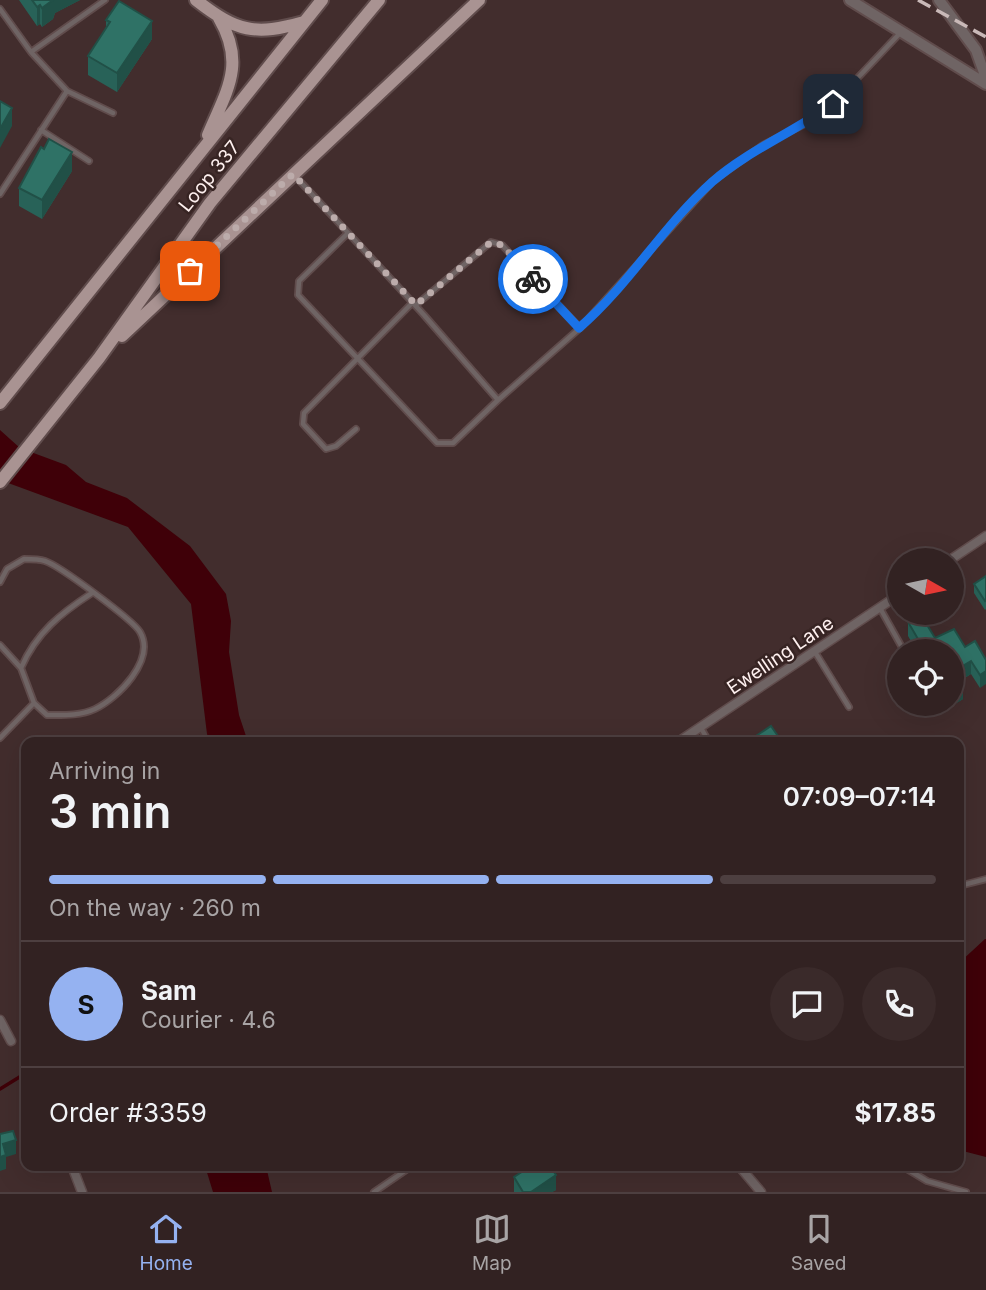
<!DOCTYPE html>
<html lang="en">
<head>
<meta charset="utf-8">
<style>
  :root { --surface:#322222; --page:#3a2a2a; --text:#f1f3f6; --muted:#a8a4a5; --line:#4d3f40; --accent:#95b2f1 }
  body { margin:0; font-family:Inter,sans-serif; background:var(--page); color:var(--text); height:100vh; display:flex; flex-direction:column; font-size:26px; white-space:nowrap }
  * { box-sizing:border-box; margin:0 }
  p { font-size:23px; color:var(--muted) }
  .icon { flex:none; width:38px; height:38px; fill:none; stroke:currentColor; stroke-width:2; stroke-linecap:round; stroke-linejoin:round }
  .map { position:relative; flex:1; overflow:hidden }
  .sheet { position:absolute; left:21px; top:737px; width:943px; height:434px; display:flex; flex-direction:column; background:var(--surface); border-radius:14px; box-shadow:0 7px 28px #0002,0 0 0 2px var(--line) }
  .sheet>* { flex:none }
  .needle { width:46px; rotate:99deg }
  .fabs { position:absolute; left:887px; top:548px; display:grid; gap:14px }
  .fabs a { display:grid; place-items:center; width:77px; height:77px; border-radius:50%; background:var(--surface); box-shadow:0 7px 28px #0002,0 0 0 2px var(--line); font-size:35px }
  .pin { position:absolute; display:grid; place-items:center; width:60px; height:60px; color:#fff; margin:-30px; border-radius:14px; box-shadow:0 4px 10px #0006 }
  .courier { position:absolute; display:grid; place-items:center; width:70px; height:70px; margin:-35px; border:5px solid #1a73e8; border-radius:50%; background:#fff; color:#222; box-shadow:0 2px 9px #0007 }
  .head em { font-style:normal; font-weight:600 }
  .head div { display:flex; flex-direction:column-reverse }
  .head { display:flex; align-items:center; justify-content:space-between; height:119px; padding:0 28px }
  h1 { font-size:46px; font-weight:600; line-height:52px }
  .bar { display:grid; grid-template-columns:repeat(4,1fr); gap:10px 7px; align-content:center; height:84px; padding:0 28px }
  .bar i { height:9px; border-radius:5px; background:var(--line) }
  .bar .selected { background:var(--accent) }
  .bar p { grid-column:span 4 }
  .line { display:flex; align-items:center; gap:18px; padding:0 28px; border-top:2px solid var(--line) }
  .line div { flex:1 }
  .round { display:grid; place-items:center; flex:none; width:74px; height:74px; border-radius:37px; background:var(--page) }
  .tabs { display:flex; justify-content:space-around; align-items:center; height:98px; border-top:2px solid var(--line); background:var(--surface); font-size:19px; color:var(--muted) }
  .tabs a { display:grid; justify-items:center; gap:4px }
  .tabs .selected { color:var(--accent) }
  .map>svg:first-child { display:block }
  .water { fill:#3f0008 }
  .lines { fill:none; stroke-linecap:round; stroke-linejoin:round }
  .stream { stroke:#3f0008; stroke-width:3.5 }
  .service-casing { stroke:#604c4c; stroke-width:8 }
  .minor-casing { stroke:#604c4c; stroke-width:11 }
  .tertiary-casing { stroke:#604c4c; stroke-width:14 }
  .primary-casing { stroke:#604c4c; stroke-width:16 }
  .service { stroke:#6f6464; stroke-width:4.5 }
  .minor { stroke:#6f6464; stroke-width:8 }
  .tertiary { stroke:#6f6464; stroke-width:10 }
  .primary { stroke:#a99392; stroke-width:12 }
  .rail { stroke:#c9b9b8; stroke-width:3.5; stroke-dasharray:14 7; stroke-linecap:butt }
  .wall { fill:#286258 }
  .shaded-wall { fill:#215047 }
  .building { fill:#2f7266; stroke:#215047; stroke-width:2 }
  .done { stroke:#bcacab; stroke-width:7; stroke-dasharray:0 12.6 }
  .route { stroke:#1a73e8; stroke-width:9 }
  .labels { text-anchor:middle; stroke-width:5; stroke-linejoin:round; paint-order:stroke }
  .street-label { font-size:19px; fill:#fef0ef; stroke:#372423 }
</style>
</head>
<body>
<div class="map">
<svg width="986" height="1192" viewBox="0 0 986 1192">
  <rect width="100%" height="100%" fill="#422d2d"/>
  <!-- water -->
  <path class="water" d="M 0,430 L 20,448 L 66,465 L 86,482 L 127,498 L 190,546 L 226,594 L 231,621 L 229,652 L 239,715 L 248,742 L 210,742 L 207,734 L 191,604 L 128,527 L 0,480 Z
    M 985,939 L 986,939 L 986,1157 L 959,1150 L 959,963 Z
    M 205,1166 L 266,1166 L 272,1192 L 213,1192 Z"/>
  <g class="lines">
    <!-- stream -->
    <path class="stream" d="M 0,1089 L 26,1073"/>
    <!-- service casing -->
    <g class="service-casing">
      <path id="service" d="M 0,9 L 31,52 L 67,91 L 0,194
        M 31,52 L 105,0
        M 67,91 L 113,113
        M 41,130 L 89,161
        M 295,176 C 338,222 381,268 424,315 L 498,400 L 453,443 L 437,443 L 298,295 L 299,281 L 348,233
        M 416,305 L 491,242 L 502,245 L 580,328 L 498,400
        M 580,328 L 713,181 L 763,145 L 805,124 L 833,104 L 901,32
        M 356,429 L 336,446 L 326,449 L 303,424 L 304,413 L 413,302
        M 0,582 L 7,569 L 24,559 C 30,559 39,559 45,561 C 60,566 133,620 140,632 C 156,660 118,698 95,709 C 80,716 62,715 47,715 L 34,703 L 21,668 L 0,645
        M 880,608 L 904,651
        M 815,652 L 849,707
        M 21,668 C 36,633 61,613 92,593
        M 701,728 L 709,742
        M 0,738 L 33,704
        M 959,886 L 986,879
        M 902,1166 L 927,1181 L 966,1192
        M 374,1192 L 412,1166"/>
    </g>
    <!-- minor casing -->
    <g class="minor-casing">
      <path id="minor" d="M 950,560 L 986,536
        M 678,742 L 900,594
        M 0,1020 L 11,1041
        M 72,1166 L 82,1192
        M 739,1166 L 761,1192"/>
    </g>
    <!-- tertiary casing -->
    <g class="tertiary-casing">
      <path id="tertiary" d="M 850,0 L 986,84
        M 939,0 L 976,50 L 986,78"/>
    </g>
    <!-- primary casing -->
    <g class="primary-casing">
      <path id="primary" d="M 196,0 C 237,32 255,36 304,22
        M 208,135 C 227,90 246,64 219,18
        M 122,336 L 479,0
        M 0,403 L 322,0
        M 0,482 L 99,358 L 210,203 L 379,0"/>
    </g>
    <!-- service -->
    <use href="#service" class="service"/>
    <!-- minor -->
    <use href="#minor" class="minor"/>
    <!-- tertiary -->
    <use href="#tertiary" class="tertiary"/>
    <!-- primary -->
    <use href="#primary" class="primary"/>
    <!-- rail -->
    <path class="rail" d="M 918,0 L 986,37"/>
  </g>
  <!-- wall -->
  <path class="wall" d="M 19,0 L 80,0 L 55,13 L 53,19 L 42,27 L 40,24 L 37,26 Z
    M 106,20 L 152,39 L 117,92 L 88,75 L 88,56 L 106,28 Z
    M 72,171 L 42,219 L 19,206 L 19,188 Z
    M 986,576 L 986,609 L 985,610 L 974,593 L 974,584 Z
    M 908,622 L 935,638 L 965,647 L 986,660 L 980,688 L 971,674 L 960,681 L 963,699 L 950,707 L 948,704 L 952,704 L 952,651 L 917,651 L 908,636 Z
    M 555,1166 L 556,1190 L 552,1192 L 514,1192 L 514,1177 Z"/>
  <!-- shaded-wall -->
  <path class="shaded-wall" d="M 53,0 L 80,0 L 55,13 L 53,19 L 42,27 L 42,8 Z
    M 40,5 L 40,24 L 37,26 L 37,7 Z
    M 152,21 L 152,39 L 117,92 L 117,73 Z
    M 12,108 L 12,126 L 0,148 L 0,129 Z
    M 72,152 L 72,171 L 42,219 L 42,200 Z
    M 971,661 L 971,674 L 954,684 L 954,671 Z
    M 986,671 L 986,684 L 980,688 L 980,675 Z
    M 963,686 L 963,699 L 950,707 L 950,704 L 952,704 L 952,693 Z
    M 16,1140 L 16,1154 L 6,1157 L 6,1169 L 0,1171 L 0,1157 L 3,1144 Z
    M 549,1166 L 555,1166 L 555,1175 Z
    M 556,1175 L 556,1190 L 552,1192 L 531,1192 Z"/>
  <!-- building -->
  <path class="building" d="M 32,0 L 53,0 L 42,8 L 40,5 L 37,7 Z
    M 119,1 L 152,21 L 117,73 L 88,56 L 110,22 L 106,20 Z
    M 0,101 L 12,108 L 0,129 Z
    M 49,139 L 72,152 L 42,200 L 19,188 L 41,147 L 44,149 Z
    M 986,576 L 986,600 L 985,601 L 974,584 Z
    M 921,615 L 935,638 L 954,629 L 965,647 L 975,641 L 986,660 L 986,671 L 980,675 L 971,661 L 954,671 L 963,686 L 952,693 L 952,651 L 925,651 L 908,622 Z
    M 771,726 L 782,742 L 747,742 Z
    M 13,1131 L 16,1140 L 3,1144 L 6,1155 L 0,1157 L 0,1134 Z
    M 531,1166 L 550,1166 L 556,1175 L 531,1192 L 523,1192 L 514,1177 Z"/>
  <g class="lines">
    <!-- done -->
    <path class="done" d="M 190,271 L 293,174 L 416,305 L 491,242 L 502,245 L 533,279"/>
    <!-- route -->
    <path class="route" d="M 533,279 L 579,328 C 629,285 663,226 712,182 C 749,150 794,132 833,104"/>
  </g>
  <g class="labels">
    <!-- street labels -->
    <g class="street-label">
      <text transform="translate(209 176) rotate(-51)" y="7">Loop 337</text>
      <text transform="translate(780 655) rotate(-34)" y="7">Ewelling Lane</text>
    </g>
  </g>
</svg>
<div class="fabs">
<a><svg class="needle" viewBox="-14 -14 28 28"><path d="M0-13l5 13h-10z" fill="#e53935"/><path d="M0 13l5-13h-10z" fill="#a8a4a5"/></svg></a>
<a><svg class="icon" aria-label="locate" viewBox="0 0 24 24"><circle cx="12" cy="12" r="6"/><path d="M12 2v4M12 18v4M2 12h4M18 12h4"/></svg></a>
</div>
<div class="pin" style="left:190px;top:271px;background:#ea580c"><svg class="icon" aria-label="bag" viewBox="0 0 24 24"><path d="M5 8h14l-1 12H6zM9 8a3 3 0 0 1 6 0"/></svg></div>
<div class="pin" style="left:833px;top:104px;background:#1f2937"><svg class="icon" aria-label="home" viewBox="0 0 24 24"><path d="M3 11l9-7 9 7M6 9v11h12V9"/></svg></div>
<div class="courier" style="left:533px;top:279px"><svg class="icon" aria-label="bike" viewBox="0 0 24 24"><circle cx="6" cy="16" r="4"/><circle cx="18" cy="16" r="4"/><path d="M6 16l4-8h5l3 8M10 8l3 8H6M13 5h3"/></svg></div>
<section class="sheet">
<div class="head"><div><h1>3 min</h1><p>Arriving in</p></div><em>07:09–07:14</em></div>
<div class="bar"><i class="selected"></i><i class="selected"></i><i class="selected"></i><i></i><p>On the way · 260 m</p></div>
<div class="line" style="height:126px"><b class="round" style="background:var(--accent);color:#111">S</b><div><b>Sam</b><p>Courier · 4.6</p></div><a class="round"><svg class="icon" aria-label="chat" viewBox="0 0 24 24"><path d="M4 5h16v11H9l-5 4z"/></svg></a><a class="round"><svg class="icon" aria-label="phone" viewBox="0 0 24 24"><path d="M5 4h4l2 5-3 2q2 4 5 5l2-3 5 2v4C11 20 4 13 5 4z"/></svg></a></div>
<div class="line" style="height:91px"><div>Order #3359</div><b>$17.85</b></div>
</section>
</div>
<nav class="tabs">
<a class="selected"><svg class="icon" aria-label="home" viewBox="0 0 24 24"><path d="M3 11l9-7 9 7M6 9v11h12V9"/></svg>Home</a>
<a><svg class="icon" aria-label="map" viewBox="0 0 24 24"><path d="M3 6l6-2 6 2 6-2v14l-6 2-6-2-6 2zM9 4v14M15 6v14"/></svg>Map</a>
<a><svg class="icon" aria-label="saved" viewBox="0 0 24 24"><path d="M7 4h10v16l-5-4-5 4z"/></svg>Saved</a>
</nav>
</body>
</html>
